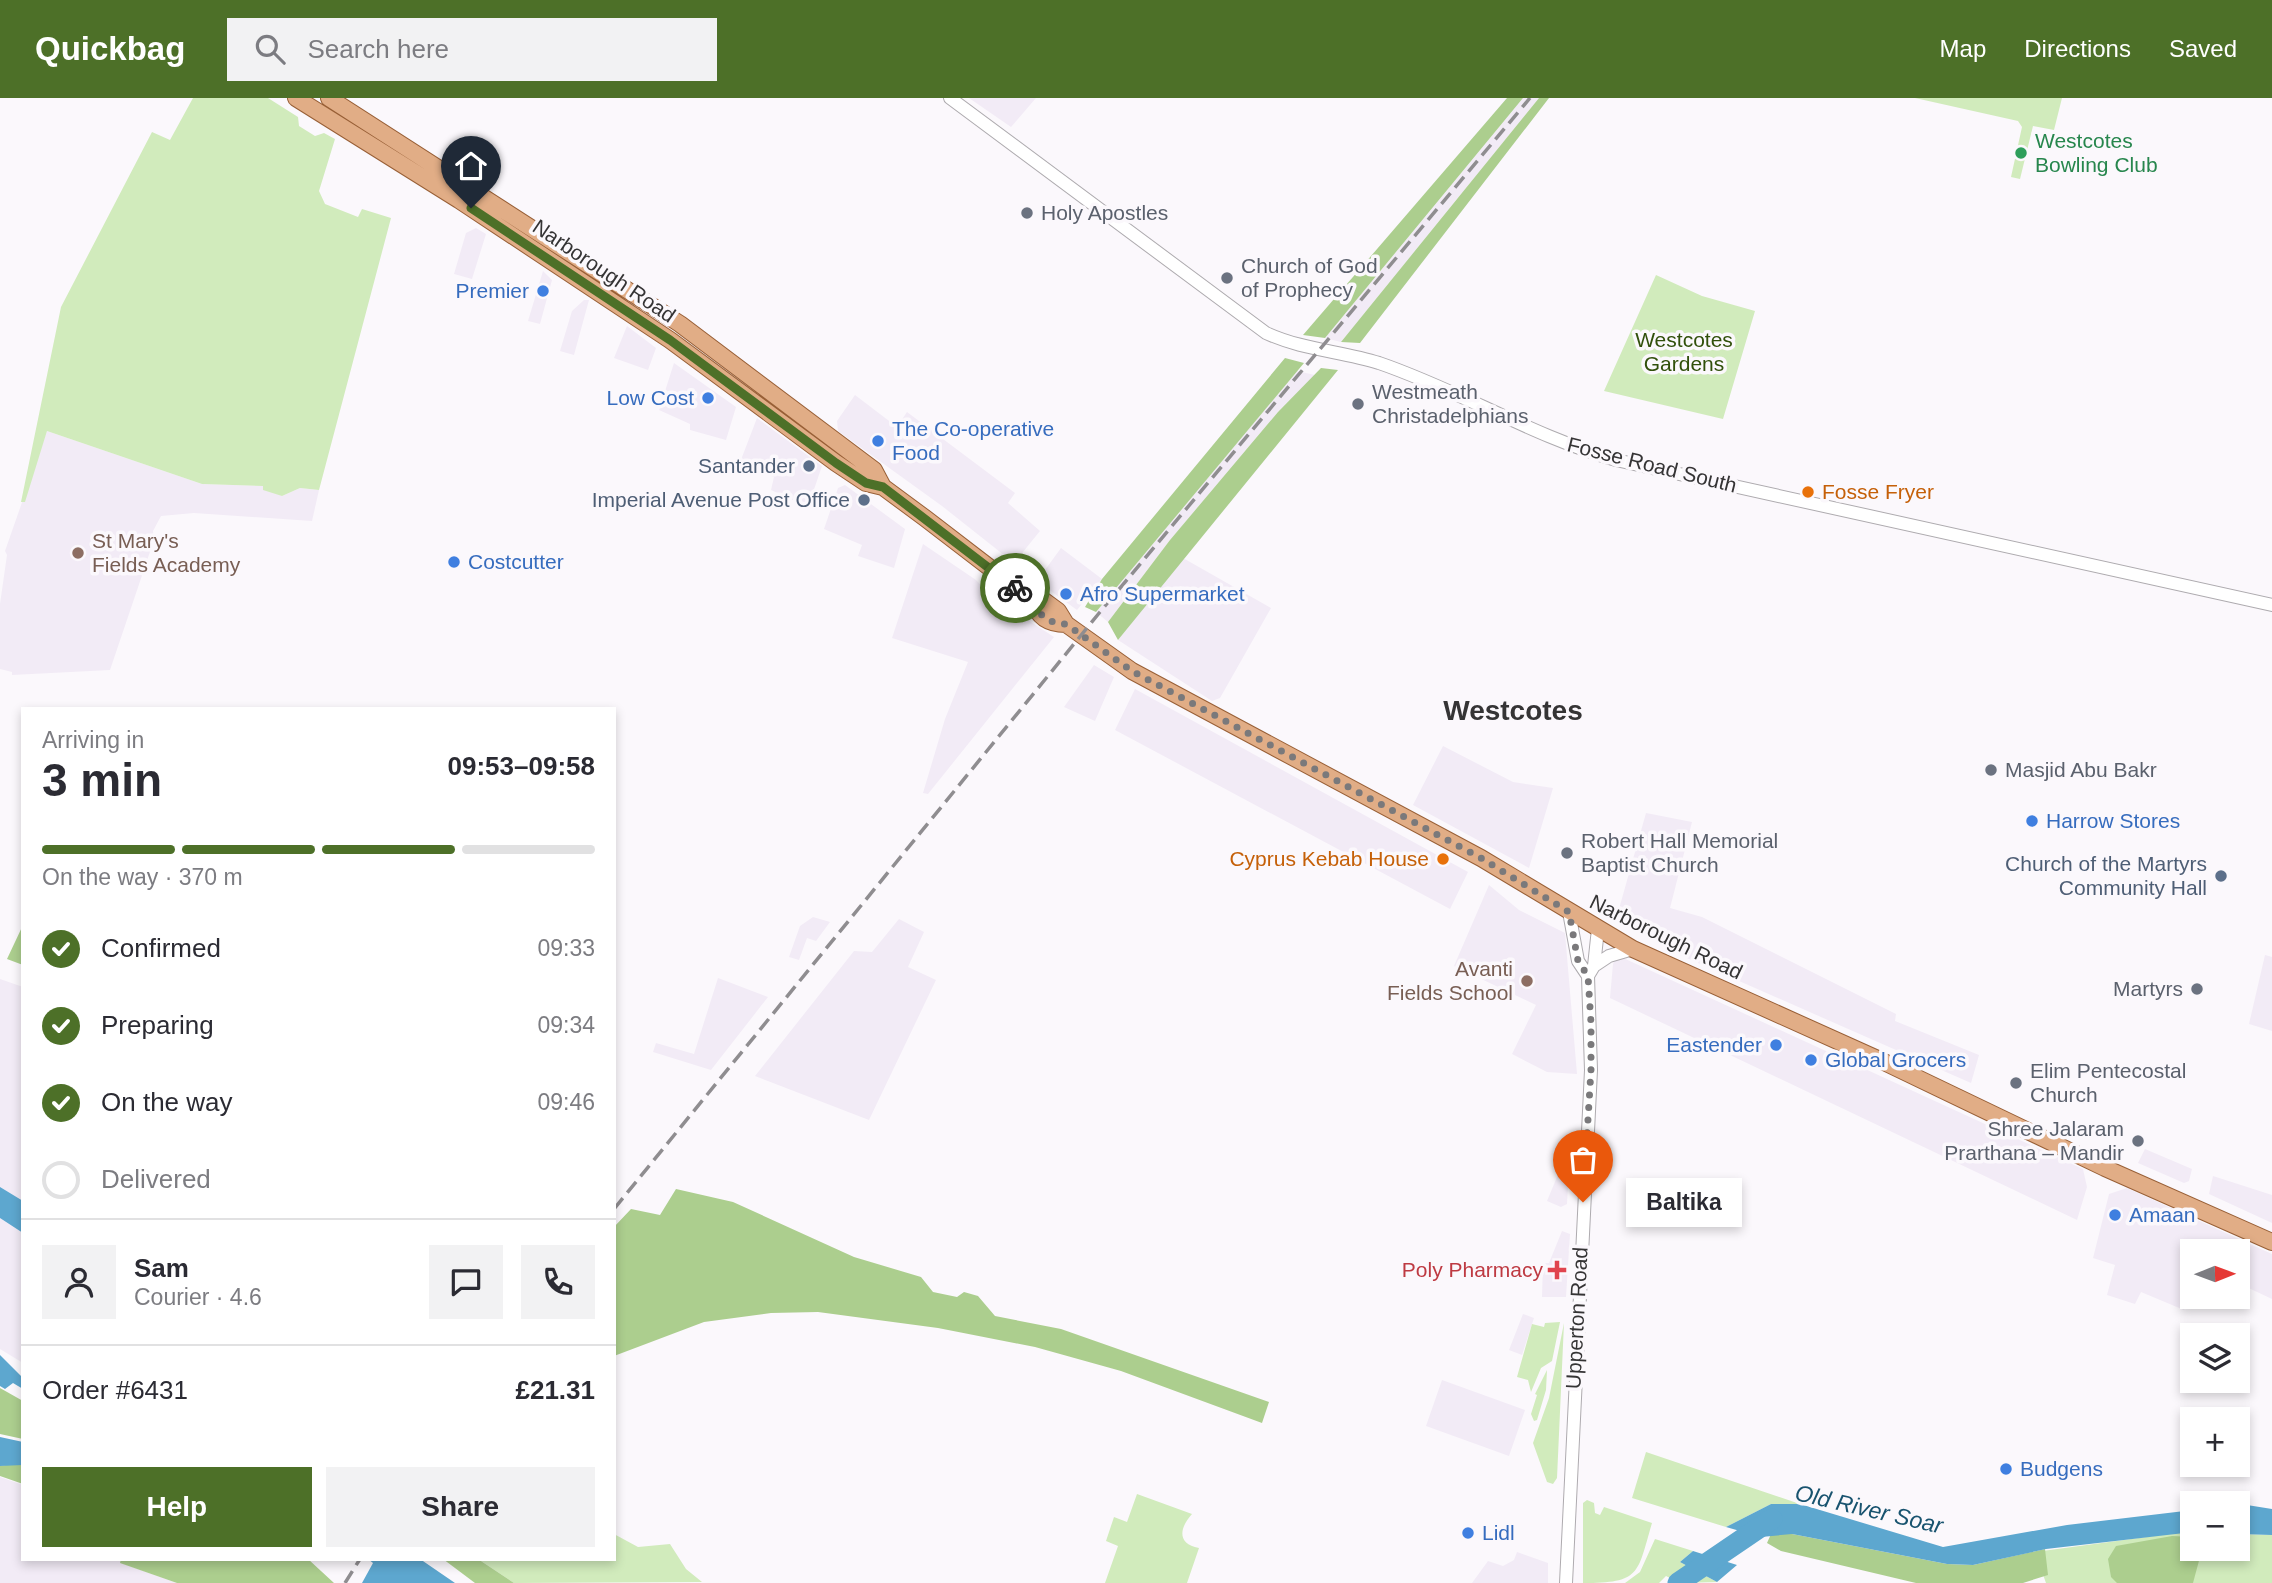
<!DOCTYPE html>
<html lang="en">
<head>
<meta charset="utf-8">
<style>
  :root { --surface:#fff; --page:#f2f2f3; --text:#2b2b33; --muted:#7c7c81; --line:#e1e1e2; --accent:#4d7028 }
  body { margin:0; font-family:Arial,sans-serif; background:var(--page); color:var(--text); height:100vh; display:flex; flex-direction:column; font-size:26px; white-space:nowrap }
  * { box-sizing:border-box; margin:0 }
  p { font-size:23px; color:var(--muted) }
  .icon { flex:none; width:38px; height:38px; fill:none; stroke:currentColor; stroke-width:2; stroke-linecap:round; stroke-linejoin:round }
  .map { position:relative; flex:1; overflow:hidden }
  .details { position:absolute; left:21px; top:609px; width:595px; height:854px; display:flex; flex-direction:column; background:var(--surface); border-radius:0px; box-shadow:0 4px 10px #0003 }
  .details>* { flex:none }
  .needle { width:46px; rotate:89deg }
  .fabs { position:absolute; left:2180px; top:1141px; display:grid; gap:14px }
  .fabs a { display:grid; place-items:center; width:70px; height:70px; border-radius:0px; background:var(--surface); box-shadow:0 4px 10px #0003; font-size:35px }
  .pin { position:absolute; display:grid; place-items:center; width:60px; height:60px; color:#fff; margin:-72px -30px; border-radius:50% 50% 50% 0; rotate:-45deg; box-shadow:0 0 7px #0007 }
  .pin .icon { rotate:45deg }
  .courier { position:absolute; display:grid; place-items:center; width:70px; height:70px; margin:-35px; border:5px solid #4d7028; border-radius:50%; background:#fff; color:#222; box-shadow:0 2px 9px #0007 }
  .bubble { position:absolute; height:49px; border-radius:0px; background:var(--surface); box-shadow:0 4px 10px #0003; font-size:23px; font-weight:700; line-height:49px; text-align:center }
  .headline em { font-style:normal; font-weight:700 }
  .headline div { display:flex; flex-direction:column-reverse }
  .headline { display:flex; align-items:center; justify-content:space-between; height:119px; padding:0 21px }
  h1 { font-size:46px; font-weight:700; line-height:52px }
  .bar { display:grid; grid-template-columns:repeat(4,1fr); gap:10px 7px; align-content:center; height:84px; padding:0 21px }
  .bar i { height:9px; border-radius:5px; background:var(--line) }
  .bar .current { background:var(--accent) }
  .bar p { grid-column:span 4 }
  .line { display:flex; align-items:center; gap:18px; padding:0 21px; border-top:2px solid var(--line) }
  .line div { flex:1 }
  .round { display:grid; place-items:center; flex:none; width:74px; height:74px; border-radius:0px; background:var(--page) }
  ol { padding:0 21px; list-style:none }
  li { display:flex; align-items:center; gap:21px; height:77px }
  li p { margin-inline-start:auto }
  li .icon { padding:7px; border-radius:50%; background:var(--accent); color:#fff; stroke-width:4 }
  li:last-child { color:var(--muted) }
  li i { width:38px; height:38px; border:4px solid var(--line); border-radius:50% }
  .button { display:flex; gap:14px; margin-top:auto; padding:14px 21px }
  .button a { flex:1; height:80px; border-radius:0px; background:var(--accent); color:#fff; font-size:28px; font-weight:700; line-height:80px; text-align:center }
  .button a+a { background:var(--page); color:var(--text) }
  header { display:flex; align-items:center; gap:42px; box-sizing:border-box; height:98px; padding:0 35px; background:var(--accent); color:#fff }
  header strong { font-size:33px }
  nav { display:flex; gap:38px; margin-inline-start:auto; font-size:24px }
  .search { width:490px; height:63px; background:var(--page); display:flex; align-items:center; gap:18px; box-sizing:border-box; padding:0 24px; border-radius:0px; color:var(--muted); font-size:26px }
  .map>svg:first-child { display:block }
  .built { fill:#f2ebf6 }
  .green { fill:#d1ebbc }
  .forest { fill:#acce8e }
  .water { fill:#5da7cf }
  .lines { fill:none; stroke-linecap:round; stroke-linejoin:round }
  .river { stroke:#5da7cf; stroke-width:21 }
  .minor-casing { stroke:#aeabaf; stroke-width:14 }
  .major-casing { stroke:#985f36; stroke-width:18 }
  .minor { stroke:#fff; stroke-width:12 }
  .major { stroke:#e1ad86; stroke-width:16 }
  .rail { stroke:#8f8d90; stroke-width:3.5; stroke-dasharray:14 7; stroke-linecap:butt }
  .done { stroke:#7a797b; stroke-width:7; stroke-dasharray:0 12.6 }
  .route { stroke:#4d7028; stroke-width:9 }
  .leisure-dot { fill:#2e9e5b; stroke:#fbf8fc; stroke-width:2.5 }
  .worship-dot { fill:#6b7280; stroke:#fbf8fc; stroke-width:2.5 }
  .shop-dot { fill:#3f7fe0; stroke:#fbf8fc; stroke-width:2.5 }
  .service-dot { fill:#5c6f8a; stroke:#fbf8fc; stroke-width:2.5 }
  .food-dot { fill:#e8710a; stroke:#fbf8fc; stroke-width:2.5 }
  .education-dot { fill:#8d6e63; stroke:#fbf8fc; stroke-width:2.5 }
  .health-dot { fill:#e0444e; stroke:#fbf8fc; stroke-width:2.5 }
  .labels { text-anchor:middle; stroke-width:7; stroke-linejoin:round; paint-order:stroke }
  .leisure-label { font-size:21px; fill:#27864d; stroke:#fbf8fc; text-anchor:start }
  .worship-label { font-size:21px; fill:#5b616d; stroke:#fbf8fc; text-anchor:start }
  .street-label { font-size:21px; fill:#353435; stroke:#fbf8fc }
  .shop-label { font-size:21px; fill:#366cbe; stroke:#fbf8fc; text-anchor:start }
  .park-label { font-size:21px; fill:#31500b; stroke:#fbf8fc }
  .service-label { font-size:21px; fill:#4e5e75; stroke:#fbf8fc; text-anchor:end }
  .food-label { font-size:21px; fill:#c56008; stroke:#fbf8fc; text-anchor:start }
  .education-label { font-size:21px; fill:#785e54; stroke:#fbf8fc; text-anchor:start }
  .health-label { font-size:21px; fill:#be3a42; stroke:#fbf8fc; text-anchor:end }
  .water-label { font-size:23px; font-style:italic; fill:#18536f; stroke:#fbf8fc }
  .district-label { font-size:28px; font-weight:bold; fill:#353435; stroke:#fbf8fc }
</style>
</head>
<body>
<header>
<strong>Quickbag</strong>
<div class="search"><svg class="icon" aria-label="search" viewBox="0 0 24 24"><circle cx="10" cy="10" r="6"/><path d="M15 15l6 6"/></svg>Search here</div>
<nav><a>Map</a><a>Directions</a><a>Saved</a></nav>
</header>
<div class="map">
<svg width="2272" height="1485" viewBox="0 0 2272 1485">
  <rect width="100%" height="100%" fill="#fbf8fc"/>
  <!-- built -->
  <path class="built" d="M 969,0 L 1036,0 L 1011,29 Z
    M 1523,0 L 1539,0 L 1341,244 L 1325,240 Z
    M 476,130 L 486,136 L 472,181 L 454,176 L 466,135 Z
    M 543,173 L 552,182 L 540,226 L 528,223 Z
    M 584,202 L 589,202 L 574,257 L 560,253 L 572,213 Z
    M 627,228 L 656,250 L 648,272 L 614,260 Z
    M 674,265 L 736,309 L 726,342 L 690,332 L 690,326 L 659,312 Z
    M 1297,273 L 1315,277 L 1278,314 L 1170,442 L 1108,524 L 1096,514 Z
    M 855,297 L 897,329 L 907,314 L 1015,395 L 1008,405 L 1040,433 L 1014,465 L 942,408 L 838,333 L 837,323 Z
    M 757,320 L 822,368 L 808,409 L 771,392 L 774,379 L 739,367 Z
    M 47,333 L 202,386 L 264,388 L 282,398 L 300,390 L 319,392 L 312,423 L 194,415 L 161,418 L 153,433 L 154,442 L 110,572 L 12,577 L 12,574 L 0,571 L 0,506 L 7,457 L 5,453 Z
    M 845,387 L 905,431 L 894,470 L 858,458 L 862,447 L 824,431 L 838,390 Z
    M 923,446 L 976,482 L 991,498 L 1054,539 L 928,696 L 923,695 L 945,621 L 968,564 L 892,540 Z
    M 1061,450 L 1102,481 L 1077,512 L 1037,483 Z
    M 1183,460 L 1271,510 L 1220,600 L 1212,603 L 1118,542 Z
    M 1094,567 L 1114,579 L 1095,623 L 1064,609 Z
    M 1135,591 L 1468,774 L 1450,811 L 1115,632 Z
    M 1443,648 L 1513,684 L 1553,690 L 1529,770 L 1413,707 Z
    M 1646,715 L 1692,724 L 1670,810 L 1702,819 L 1896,916 L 1895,923 L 1979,957 L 1971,985 L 1680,857 L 1627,827 L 1617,818 Z
    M 1489,787 L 1519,812 L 1565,835 L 1577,976 L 1547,974 L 1512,956 L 1536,907 L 1454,868 Z
    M 813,819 L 830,824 L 816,843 L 807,840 L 799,862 L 789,859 L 800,828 Z
    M 899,821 L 924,834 L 908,869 L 936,882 L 869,1022 L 755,978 L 854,853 L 872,854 Z
    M 2265,857 L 2272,859 L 2272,933 L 2249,926 Z
    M 1621,859 L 2083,1071 L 2087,1089 L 2077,1122 L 1610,900 L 1613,866 L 1616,860 Z
    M 718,880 L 768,899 L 711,972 L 653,954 L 656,945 L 694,956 Z
    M 0,881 L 23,889 L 23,1265 L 0,1251 Z
    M 2145,1051 L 2192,1071 L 2189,1083 L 2184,1085 L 2138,1065 Z
    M 1562,1067 L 1569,1070 L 1567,1106 L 1561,1109 L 1547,1103 Z
    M 2213,1078 L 2272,1097 L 2272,1125 L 2209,1096 Z
    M 2127,1090 L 2272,1156 L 2272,1201 L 2238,1185 L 2238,1153 L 2193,1153 L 2193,1191 L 2184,1212 L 2141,1194 L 2135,1206 L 2107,1197 L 2115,1167 L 2093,1160 L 2109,1096 Z
    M 1562,1133 L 1570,1136 L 1566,1199 L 1542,1199 L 1543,1165 L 1549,1165 Z
    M 1523,1216 L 1534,1220 L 1522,1257 L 1509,1252 Z
    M 1442,1282 L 1525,1312 L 1509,1358 L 1426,1328 Z
    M 0,1379 L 23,1387 L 23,1461 L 121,1461 L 121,1465 L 177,1485 L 0,1485 Z
    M 1517,1454 L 1548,1465 L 1548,1485 L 1472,1485 L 1488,1463 L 1503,1468 L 1514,1462 Z"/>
  <!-- green -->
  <path class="green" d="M 193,0 L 268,0 L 298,19 L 299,28 L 315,38 L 324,35 L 335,41 L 319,93 L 325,106 L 358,119 L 362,111 L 391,120 L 319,392 L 300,390 L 282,398 L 263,392 L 263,388 L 202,386 L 47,333 L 25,404 L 21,404 L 61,209 L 152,34 L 170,42 Z
    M 1915,0 L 2062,0 L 2054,32 L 2033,28 L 2020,81 L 2011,79 L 2022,29 L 2018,23 Z
    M 1656,177 L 1702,198 L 1755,213 L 1723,321 L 1604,293 Z
    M 1560,1224 L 1552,1263 L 1541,1270 L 1531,1294 L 1528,1282 L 1517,1279 L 1532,1226 L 1544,1229 L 1545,1225 Z
    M 1564,1225 L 1557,1380 L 1553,1386 L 1547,1384 L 1533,1345 L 1549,1300 Z
    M 1547,1272 L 1546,1292 L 1537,1322 L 1534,1323 L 1531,1316 L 1537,1297 L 1535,1296 Z
    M 1646,1354 L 1800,1406 L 1771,1406 L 1726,1429 L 1632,1400 Z
    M 1137,1396 L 1192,1416 C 1180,1429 1176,1446 1199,1450 L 1187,1485 L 1105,1485 L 1118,1448 L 1106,1443 L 1114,1419 L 1127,1424 Z
    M 1587,1402 L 1594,1405 L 1595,1415 L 1600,1417 L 1604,1409 L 1652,1425 C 1637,1476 1641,1485 1583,1485 L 1583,1405 Z
    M 2183,1434 L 2193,1434 L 2193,1451 L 2238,1451 L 2238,1436 L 2272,1437 L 2272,1485 L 2046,1485 L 2035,1454 Z
    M 614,1436 L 638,1449 L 670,1446 L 686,1471 L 702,1484 L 514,1485 L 478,1461 L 614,1461 Z
    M 1655,1441 L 1693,1453 L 1680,1464 L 1717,1484 L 1680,1485 L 1666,1478 L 1659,1485 L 1625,1485 L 1640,1474 Z"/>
  <!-- forest -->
  <path class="forest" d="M 1507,0 L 1523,0 L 1325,240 L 1303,237 Z
    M 1539,0 L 1549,0 L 1360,245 L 1341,244 Z
    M 1285,260 L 1304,265 L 1096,514 L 1085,509 L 1102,481 Z
    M 1321,270 L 1338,272 L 1118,542 L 1108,524 L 1170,442 L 1278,314 Z
    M 23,827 L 23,867 L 7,861 Z
    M 676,1091 L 733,1104 L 854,1159 L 921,1179 L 933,1194 L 957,1199 L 964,1194 L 978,1198 L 995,1218 L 1061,1231 L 1269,1304 L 1262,1325 L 1121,1273 L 1035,1249 L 938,1230 L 818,1214 L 771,1215 L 704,1224 L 614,1258 L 614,1129 L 631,1111 L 660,1117 Z
    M 0,1290 L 23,1303 L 23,1341 L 0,1336 Z
    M 12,1366 L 23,1367 L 23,1386 L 0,1378 L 0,1368 Z
    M 1771,1436 L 1792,1436 L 1947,1466 L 1973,1467 L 2045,1451 L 2048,1477 L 2023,1485 L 1916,1485 L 1781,1453 L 1767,1445 Z
    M 2172,1438 L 2193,1439 L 2193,1451 L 2197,1451 L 2200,1459 L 2193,1485 L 2117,1485 L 2111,1479 L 2108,1461 L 2116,1448 Z
    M 121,1461 L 308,1461 L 334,1485 L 177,1485 L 120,1465 Z
    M 443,1461 L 478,1461 L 514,1485 L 475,1485 Z"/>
  <!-- water -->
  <path class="water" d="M 0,1089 L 23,1103 L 23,1135 L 0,1120 Z
    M 0,1257 L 23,1280 L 23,1291 L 13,1285 L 5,1291 L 0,1288 Z
    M 0,1339 L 23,1344 L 23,1367 L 0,1368 Z
    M 1771,1406 L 1800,1406 L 1943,1449 L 2067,1427 L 2193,1412 L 2193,1434 L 2046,1451 L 1973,1467 L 1947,1466 L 1792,1436 L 1761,1439 L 1726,1429 Z
    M 2247,1407 L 2272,1411 L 2272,1437 L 2238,1436 L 2238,1408 Z
    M 1693,1453 L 1737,1467 L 1717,1484 L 1680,1464 Z
    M 368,1461 L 420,1461 L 455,1485 L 362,1485 L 373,1465 Z"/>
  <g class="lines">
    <!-- river -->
    <path class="river" d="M 1678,1485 L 1772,1421"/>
    <!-- minor casing -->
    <g class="minor-casing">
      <path id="minor" d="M 950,0 L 1266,235 C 1303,252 1341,253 1379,265 C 1461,293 1532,338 1616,362 L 2272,507
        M 1569,814 L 1578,863 L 1588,878
        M 1594,868 L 1609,858 L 1633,851
        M 1566,1485 L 1591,972 L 1588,878 L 1594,868 L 1598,831"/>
    </g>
    <!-- major casing -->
    <g class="major-casing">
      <path id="major" d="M 296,0 L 459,102 L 670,242 L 836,365 L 866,385 L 883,389 L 925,420 L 1033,503 C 1038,520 1050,526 1066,526
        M 329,0 L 680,226 L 874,372 L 883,389
        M 1033,503 L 1043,502 L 1058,513 L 1066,526 L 1132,573 L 1481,760 L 1633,851 L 1882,963 L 2105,1070 L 2272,1144"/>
    </g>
    <!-- minor -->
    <use href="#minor" class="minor"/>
    <!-- major -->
    <use href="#major" class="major"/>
    <!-- rail -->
    <path class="rail" d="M 614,1111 L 1100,514 L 1530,0
      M 345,1485 L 360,1461"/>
  </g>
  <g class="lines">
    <!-- done -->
    <path class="done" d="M 1015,490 C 1034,504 1040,526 1066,526 L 1132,573 L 1481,760 L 1569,814 L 1578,863 L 1588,878 L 1591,925 L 1591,972 L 1583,1104"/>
    <!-- route -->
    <path class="route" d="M 471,110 L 670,242 L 836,365 L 866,385 L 883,389 L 1015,490"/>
  </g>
  <!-- markers -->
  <circle class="leisure-dot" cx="2021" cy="55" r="7"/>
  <g class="worship-dot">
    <circle cx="1027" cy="115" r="7"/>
    <circle cx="1227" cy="180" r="7"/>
    <circle cx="1358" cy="306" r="7"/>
    <circle cx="1991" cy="672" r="7"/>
    <circle cx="1567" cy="755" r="7"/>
    <circle cx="2197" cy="891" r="7"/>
    <circle cx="2016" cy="985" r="7"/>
    <circle cx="2138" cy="1043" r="7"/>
  </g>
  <g class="shop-dot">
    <circle cx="543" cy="193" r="7"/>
    <circle cx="708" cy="300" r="7"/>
    <circle cx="878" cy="343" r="7"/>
    <circle cx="454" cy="464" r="7"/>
    <circle cx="1066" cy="496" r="7"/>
    <circle cx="2032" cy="723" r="7"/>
    <circle cx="1776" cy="947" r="7"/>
    <circle cx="1811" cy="962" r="7"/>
    <circle cx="2115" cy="1117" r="7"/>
    <circle cx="2006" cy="1371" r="7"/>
    <circle cx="1468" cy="1435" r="7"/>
  </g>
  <g class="service-dot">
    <circle cx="809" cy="368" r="7"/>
    <circle cx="864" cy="402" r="7"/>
    <circle cx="2221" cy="778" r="7"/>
  </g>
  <g class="food-dot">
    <circle cx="1808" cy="394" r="7"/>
    <circle cx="1443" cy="761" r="7"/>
  </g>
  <g class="education-dot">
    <circle cx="78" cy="455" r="7"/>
    <circle cx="1527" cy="883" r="7"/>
  </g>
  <path class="health-dot" d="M1553.5 1161.5h7v7h7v7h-7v7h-7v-7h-7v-7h7z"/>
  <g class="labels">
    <!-- leisure labels -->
    <g class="leisure-label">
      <text x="2035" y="50">Westcotes<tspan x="2035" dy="24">Bowling Club</tspan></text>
    </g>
    <!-- worship labels -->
    <g class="worship-label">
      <text x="1041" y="122">Holy Apostles</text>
      <text x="1241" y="175">Church of God<tspan x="1241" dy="24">of Prophecy</tspan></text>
      <text x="1372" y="301">Westmeath<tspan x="1372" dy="24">Christadelphians</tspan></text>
      <text x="2005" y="679">Masjid Abu Bakr</text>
      <text x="1581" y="750">Robert Hall Memorial<tspan x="1581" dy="24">Baptist Church</tspan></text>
      <text x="2183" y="898" text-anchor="end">Martyrs</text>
      <text x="2030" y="980">Elim Pentecostal<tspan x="2030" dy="24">Church</tspan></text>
      <text x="2124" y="1038" text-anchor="end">Shree Jalaram<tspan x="2124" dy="24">Prarthana – Mandir</tspan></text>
    </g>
    <!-- street labels -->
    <g class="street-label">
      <text transform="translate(604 173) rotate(34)" y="7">Narborough Road</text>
      <text transform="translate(1652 367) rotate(14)" y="7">Fosse Road South</text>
      <text transform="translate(1666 839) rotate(26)" y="7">Narborough Road</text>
      <text transform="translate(1577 1220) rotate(-87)" y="7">Upperton Road</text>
    </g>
    <!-- shop labels -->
    <g class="shop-label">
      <text x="529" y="200" text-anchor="end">Premier</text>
      <text x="694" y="307" text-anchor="end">Low Cost</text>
      <text x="892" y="338">The Co-operative<tspan x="892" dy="24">Food</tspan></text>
      <text x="468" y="471">Costcutter</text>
      <text x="1080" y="503">Afro Supermarket</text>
      <text x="2046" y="730">Harrow Stores</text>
      <text x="1762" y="954" text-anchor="end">Eastender</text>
      <text x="1825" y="969">Global Grocers</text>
      <text x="2129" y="1124">Amaan</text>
      <text x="2020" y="1378">Budgens</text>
      <text x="1482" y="1442">Lidl</text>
    </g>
    <!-- park labels -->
    <g class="park-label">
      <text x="1684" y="249">Westcotes<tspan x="1684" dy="24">Gardens</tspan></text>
    </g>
    <!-- service labels -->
    <g class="service-label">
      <text x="795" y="375">Santander</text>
      <text x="850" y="409">Imperial Avenue Post Office</text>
      <text x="2207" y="773">Church of the Martyrs<tspan x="2207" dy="24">Community Hall</tspan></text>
    </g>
    <!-- food labels -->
    <g class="food-label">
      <text x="1822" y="401">Fosse Fryer</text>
      <text x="1429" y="768" text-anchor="end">Cyprus Kebab House</text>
    </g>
    <!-- education labels -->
    <g class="education-label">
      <text x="92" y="450">St Mary's<tspan x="92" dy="24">Fields Academy</tspan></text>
      <text x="1513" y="878" text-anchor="end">Avanti<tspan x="1513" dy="24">Fields School</tspan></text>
    </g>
    <!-- health labels -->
    <g class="health-label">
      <text x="1543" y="1179">Poly Pharmacy</text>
    </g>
    <!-- water labels -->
    <g class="water-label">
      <text transform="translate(1869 1411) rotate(13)" y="8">Old River Soar</text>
    </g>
    <!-- district labels -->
    <g class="district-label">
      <text x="1513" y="622">Westcotes</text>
    </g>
  </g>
</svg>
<div class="fabs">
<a><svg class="needle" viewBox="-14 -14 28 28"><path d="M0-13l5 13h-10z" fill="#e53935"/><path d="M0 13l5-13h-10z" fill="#7c7c81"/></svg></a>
<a><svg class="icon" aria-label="layers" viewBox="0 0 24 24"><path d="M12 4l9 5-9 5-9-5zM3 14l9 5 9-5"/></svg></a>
<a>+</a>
<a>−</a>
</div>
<div class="pin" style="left:1583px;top:1104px;background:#ea580c"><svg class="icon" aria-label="bag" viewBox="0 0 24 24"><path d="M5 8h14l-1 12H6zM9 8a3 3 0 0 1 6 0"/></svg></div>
<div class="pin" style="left:471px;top:110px;background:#1f2937"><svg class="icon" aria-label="home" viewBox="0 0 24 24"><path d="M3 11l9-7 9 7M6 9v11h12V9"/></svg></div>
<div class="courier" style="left:1015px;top:490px"><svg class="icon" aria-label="bike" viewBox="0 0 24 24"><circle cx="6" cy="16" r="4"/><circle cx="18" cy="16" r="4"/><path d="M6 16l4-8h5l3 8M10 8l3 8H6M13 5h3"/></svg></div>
<div class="bubble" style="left:1626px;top:1080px;width:116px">Baltika</div>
<section class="details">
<div class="headline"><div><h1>3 min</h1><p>Arriving in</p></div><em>09:53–09:58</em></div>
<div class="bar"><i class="current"></i><i class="current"></i><i class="current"></i><i></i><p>On the way · 370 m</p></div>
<ol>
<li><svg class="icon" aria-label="check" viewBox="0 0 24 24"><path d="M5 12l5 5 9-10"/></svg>Confirmed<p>09:33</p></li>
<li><svg class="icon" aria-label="check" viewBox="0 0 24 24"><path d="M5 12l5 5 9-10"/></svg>Preparing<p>09:34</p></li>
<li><svg class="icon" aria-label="check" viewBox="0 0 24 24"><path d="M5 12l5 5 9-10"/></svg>On the way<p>09:46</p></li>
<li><i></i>Delivered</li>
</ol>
<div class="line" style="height:126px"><a class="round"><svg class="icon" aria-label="person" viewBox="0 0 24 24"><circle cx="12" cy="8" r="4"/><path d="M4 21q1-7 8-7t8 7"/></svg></a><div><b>Sam</b><p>Courier · 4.6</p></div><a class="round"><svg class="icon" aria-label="chat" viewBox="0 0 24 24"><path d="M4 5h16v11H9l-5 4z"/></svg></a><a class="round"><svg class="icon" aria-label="phone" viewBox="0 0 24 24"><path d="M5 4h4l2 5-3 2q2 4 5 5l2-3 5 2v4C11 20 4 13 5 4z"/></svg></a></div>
<div class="line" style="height:91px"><div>Order #6431</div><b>£21.31</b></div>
<div class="button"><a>Help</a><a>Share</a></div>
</section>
</div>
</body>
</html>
